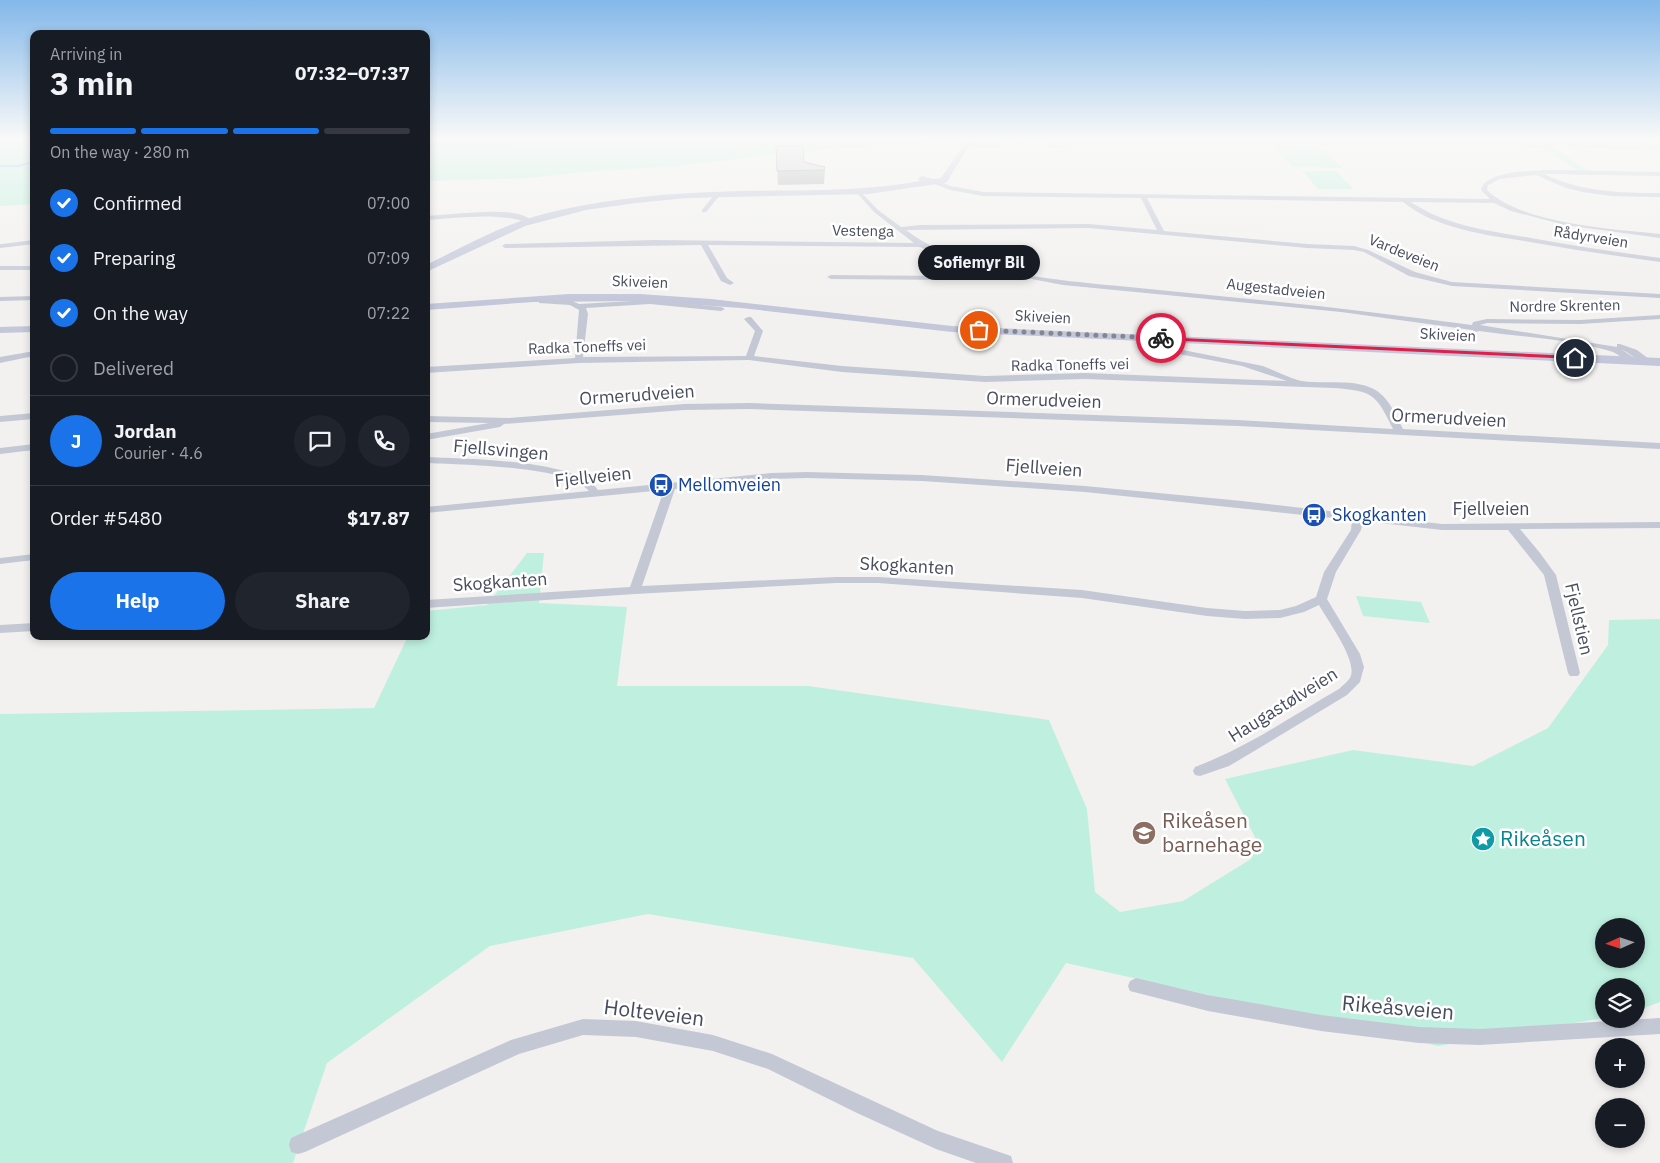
<!DOCTYPE html>
<html lang="en">
<head>
<meta charset="utf-8">
<style>
  :root { --surface:#171b24; --page:#20242c; --text:#f1f3f6; --muted:#9ea1a6; --line:#363941; --accent:#1a73e8 }
  body { margin:0; font-family:"IBM Plex Sans",sans-serif; background:var(--page); color:var(--text); height:100vh; display:flex; flex-direction:column; font-size:19px; white-space:nowrap }
  * { box-sizing:border-box; margin:0 }
  p { font-size:16px; color:var(--muted) }
  .icon { flex:none; width:28px; height:28px; fill:none; stroke:currentColor; stroke-width:2; stroke-linecap:round; stroke-linejoin:round }
  .map { position:relative; flex:1; overflow:hidden }
  .sheet { position:absolute; left:30px; top:30px; width:400px; height:610px; display:flex; flex-direction:column; background:var(--surface); border-radius:10px; box-shadow:0 2px 8px #0003 }
  .sheet>* { flex:none }
  .needle { width:32px; rotate:267deg }
  .buttons { position:absolute; left:1595px; top:918px; display:grid; gap:10px }
  .buttons a { display:grid; place-items:center; width:50px; height:50px; border-radius:50%; background:var(--surface); box-shadow:0 2px 8px #0003; font-size:25px }
  .pin { position:absolute; display:grid; place-items:center; width:42px; height:42px; color:#fff; margin:-21px; border:2px solid #fff; border-radius:50%; box-shadow:0 1px 5px #0007 }
  .courier { position:absolute; display:grid; place-items:center; width:50px; height:50px; margin:-25px; border:4px solid #e11d48; border-radius:50%; background:#fff; color:#222; box-shadow:0 1px 6px #0007 }
  .bubble { position:absolute; height:35px; border-radius:18px; background:var(--surface); box-shadow:0 2px 8px #0003; font-size:16px; font-weight:700; line-height:35px; text-align:center }
  .headline em { font-style:normal; font-weight:700 }
  .headline div { display:flex; flex-direction:column-reverse }
  .headline { display:flex; align-items:center; justify-content:space-between; height:85px; padding:0 20px }
  h1 { font-size:32px; font-weight:700; line-height:38px }
  .bar { display:grid; grid-template-columns:repeat(4,1fr); gap:8px 5px; align-content:center; height:60px; padding:0 20px }
  .bar i { height:6px; border-radius:4px; background:var(--line) }
  .bar .on { background:var(--accent) }
  .bar p { grid-column:span 4 }
  .line { display:flex; align-items:center; gap:12px; padding:0 20px; border-top:1px solid var(--line) }
  .line div { flex:1 }
  .round { display:grid; place-items:center; flex:none; width:52px; height:52px; border-radius:26px; background:var(--page) }
  ol { padding:0 20px; list-style:none }
  li { display:flex; align-items:center; gap:15px; height:55px }
  li p { margin-inline-start:auto }
  li .icon { padding:5px; border-radius:50%; background:var(--accent); color:#fff; stroke-width:4 }
  li:last-child { color:var(--muted) }
  li i { width:28px; height:28px; border:2px solid var(--line); border-radius:50% }
  .action { display:flex; gap:10px; margin-top:auto; padding:10px 20px }
  .action a { flex:1; height:58px; border-radius:30px; background:var(--accent); color:#fff; font-size:20px; font-weight:700; line-height:58px; text-align:center }
  .action a+a { background:var(--page); color:var(--text) }
  .map>svg:first-child { display:block }
  .green { fill:#bff0df; fill-rule:evenodd }
  .lines { fill:none; stroke-linecap:round; stroke-linejoin:round }
  .stream { stroke:#8bbded; stroke-width:2 }
  .street { fill:#c4c8d5; fill-rule:evenodd }
  .secondary { fill:#c3c7d9; fill-rule:evenodd }
  .wall { fill:#afb1b7 }
  .building { fill:#ccced5; stroke:#8f9095 }
  .route { fill:#e11d48 }
  .done { stroke:#848691; stroke-width:5; stroke-dasharray:0 9 }
  .labels { text-anchor:middle; stroke-width:5; stroke-linejoin:round; paint-order:stroke }
  .far-street-label { font-size:15px; fill:#484d5e; stroke:#fff }
  .street-label { font-size:18px; fill:#484d5e; stroke:#fff }
  .transit-label { font-size:18px; fill:#164399; stroke:#fff; text-anchor:start }
  .near-education-label { font-size:21px; fill:#785e54; stroke:#fff; text-anchor:start }
  .near-culture-label { font-size:21px; fill:#0d838f; stroke:#fff; text-anchor:start }
  .near-street-label { font-size:21px; fill:#484d5e; stroke:#fff }
</style>
</head>
<body>
<div class="map">
<svg width="1660" height="1163" viewBox="0 0 1660 1163">
  <rect width="100%" height="100%" fill="#f2f1f0"/>
  <!-- green -->
  <path class="green" d="M 0,140 L 34,140 L 34,204 L 0,206 Z
    M 426,140 L 955,140 L 952,142 L 824,149 L 796,155 L 771,155 L 678,166 L 582,172 L 530,178 L 426,181 Z
    M 978,140 L 986,140 L 1004,147 L 1050,147 L 1047,140 L 1604,140 L 1660,144 L 1660,151 L 1552,146 L 1586,170 L 1577,170 L 1544,149 L 1522,146 L 1090,145 L 1053,148 L 964,148 Z
    M 1274,147 L 1322,148 L 1343,168 L 1293,167 Z
    M 1302,171 L 1336,171 L 1353,189 L 1318,189 Z
    M 527,553 L 544,553 L 539,603 L 627,607 L 617,686 L 808,686 L 1049,720 L 1087,809 L 1095,892 L 1120,912 L 1183,901 L 1251,859 L 1256,839 L 1225,779 L 1353,750 L 1473,766 L 1548,728 L 1608,645 L 1609,620 L 1660,619 L 1660,1002 L 1636,1011 L 1636,986 L 1604,986 L 1604,1018 L 1438,1046 L 1066,963 L 1002,1062 L 913,958 L 648,914 L 490,946 L 327,1063 L 293,1163 L 0,1163 L 0,714 L 374,708 L 408,636 L 426,636 L 426,611 L 487,605 ZM 1604,926 L 1636,926 L 1636,959 L 1604,959 Z
    M 1356,596 L 1421,602 L 1430,623 L 1363,616 Z"/>
  <g class="lines">
    <!-- stream -->
    <path class="stream" d="M 34,156 L 30,158 L 34,161
      M 0,166 L 17,166 L 34,162"/>
    <!-- street -->
    <path class="street" d="M 1569,170 L 1660,172 L 1660,176 L 1544,174 C 1582,192 1619,193 1660,193 L 1660,197 L 1611,196 L 1583,192 L 1566,188 L 1536,175 L 1500,179 L 1488,185 L 1487,190 C 1522,224 1612,229 1660,234 L 1660,238 L 1565,225 L 1511,211 L 1494,203 L 1411,202 C 1446,226 1490,231 1531,238 C 1574,246 1617,252 1660,258 L 1660,262 C 1617,256 1574,250 1530,242 C 1488,235 1438,230 1403,202 L 1147,198 L 1164,231 L 1307,244 L 1354,246 L 1368,250 L 1415,272 L 1452,282 L 1660,294 L 1660,298 L 1452,286 L 1409,276 L 1364,252 L 1354,250 L 1307,248 L 1089,228 L 906,230 C 963,273 1049,279 1119,286 C 1159,290 1199,294 1239,298 C 1317,305 1394,315 1472,325 L 1473,322 L 1487,319 L 1580,320 L 1660,315 L 1660,319 L 1580,324 L 1487,323 L 1480,325 L 1617,347 L 1617,344 L 1620,344 L 1637,350 L 1649,359 L 1649,363 C 1640,364 1630,353 1621,349 L 1634,358 L 1634,362 C 1624,363 1619,353 1610,351 C 1568,339 1522,337 1479,331 L 1476,332 L 1472,330 L 1341,312 L 1063,285 L 985,270 L 973,277 L 952,280 L 831,279 L 827,277 L 831,275 L 952,276 L 968,273 L 978,268 L 948,259 L 920,247 L 708,245 L 727,278 L 734,283 L 730,285 L 721,281 L 701,245 L 505,248 L 502,246 L 505,244 L 654,240 L 914,243 L 874,212 L 856,192 L 859,190 L 878,210 L 901,227 L 921,225 L 1089,224 L 1157,230 L 1141,198 L 983,196 L 950,190 L 932,183 L 932,181 L 934,180 L 951,186 L 983,192 L 1490,199 L 1481,190 C 1485,168 1551,170 1569,170 Z
      M 715,194 L 720,195 L 706,212 L 702,212 L 702,210 Z
      M 465,213 C 486,212 516,208 533,221 L 530,223 C 496,212 461,218 426,220 L 426,216 Z
      M 34,240 L 34,244 L 0,248 L 0,244 L 2,244 Z
      M 0,266 L 34,266 L 34,270 L 0,270 Z
      M 34,296 L 34,300 L 0,301 L 0,297 Z
      M 539,299 L 572,301 L 579,304 L 650,300 L 721,307 L 725,309 L 721,311 L 650,304 L 586,308 L 588,314 L 583,357 L 746,356 L 755,331 L 744,319 L 748,317 L 751,317 L 763,331 L 754,356 L 842,366 L 985,376 L 1085,373 L 1287,381 L 1242,366 L 1147,348 L 1140,344 L 1136,338 L 1140,336 L 1153,344 L 1263,366 C 1273,370 1295,380 1302,381 C 1327,385 1364,376 1383,396 C 1392,405 1397,418 1403,429 L 1660,443 L 1660,449 L 1238,426 L 750,409 L 684,410 L 504,424 L 500,427 L 426,440 L 426,434 L 489,423 L 426,422 L 426,416 L 509,418 L 684,404 L 750,403 L 1238,420 L 1393,429 C 1376,394 1373,391 1334,388 L 1085,379 L 985,382 L 842,372 L 749,360 L 579,363 L 426,373 L 426,367 L 575,358 L 579,310 L 570,305 L 539,303 Z
      M 34,351 L 34,356 L 0,363 L 0,357 Z
      M 34,413 L 34,419 L 0,422 L 0,416 Z
      M 34,444 L 34,450 L 0,454 L 0,448 Z
      M 426,457 C 463,459 577,459 598,490 L 771,473 L 807,472 L 922,475 L 1085,486 L 1242,501 L 1442,524 L 1660,522 L 1660,528 L 1520,529 L 1540,553 L 1556,575 L 1580,673 L 1578,676 L 1570,676 L 1568,673 L 1544,575 L 1508,530 L 1442,530 L 1363,521 L 1361,530 L 1336,572 L 1327,599 L 1360,654 L 1364,667 L 1360,682 L 1347,695 L 1256,750 L 1229,766 L 1200,776 L 1195,775 L 1193,771 L 1195,767 C 1246,748 1292,716 1339,689 C 1342,686 1347,682 1350,678 C 1359,662 1327,620 1319,605 L 1304,612 L 1280,618 L 1245,619 L 1207,616 L 1082,598 L 878,583 L 836,583 L 635,594 L 426,608 L 426,600 L 630,587 L 664,490 L 426,513 L 426,507 L 589,491 C 567,465 461,465 426,463 ZM 807,478 L 922,481 L 1085,492 L 1352,520 L 1351,530 L 1324,572 L 1316,597 L 1296,606 L 1280,610 L 1245,611 L 1207,608 L 1082,590 L 878,577 L 836,577 L 642,586 L 675,489 L 771,479 Z
      M 34,554 L 34,560 L 0,564 L 0,558 Z
      M 34,623 L 34,631 L 0,633 L 0,625 Z
      M 1136,978 L 1208,995 L 1321,1015 L 1419,1027 L 1480,1029 L 1660,1018 L 1660,1034 L 1480,1045 L 1419,1043 L 1321,1031 L 1208,1011 L 1130,991 L 1128,986 L 1130,981 Z
      M 583,1019 L 636,1021 L 713,1035 L 772,1054 L 938,1131 L 1011,1156 L 1013,1163 L 976,1163 L 936,1149 L 857,1113 L 768,1069 L 713,1051 L 636,1037 L 583,1035 L 519,1054 L 305,1152 L 298,1154 L 291,1152 L 289,1145 L 291,1138 L 511,1040 Z"/>
    <!-- secondary -->
    <path class="secondary" d="M 967,140 L 975,140 L 968,147 L 947,182 L 944,183 L 868,194 L 687,198 L 636,203 L 586,210 L 525,226 L 426,272 L 426,265 C 461,248 496,228 533,217 C 600,198 670,193 739,191 C 800,190 860,192 920,181 L 918,179 L 922,176 L 933,179 L 941,178 Z
      M 569,294 L 640,294 L 711,299 L 952,326 L 1660,358 L 1660,366 L 952,332 L 741,308 L 640,301 L 533,302 L 426,310 L 426,304 Z
      M 34,326 L 34,332 L 0,333 L 0,327 Z"/>
  </g>
  <!-- wall -->
  <path class="wall" d="M 776,146 L 804,162 L 825,167 L 824,184 L 778,185 Z"/>
  <!-- building -->
  <path class="building" d="M 776,146 L 803,146 L 804,162 L 825,167 L 824,170 L 777,171 Z"/>
  <!-- sky -->
  <linearGradient id="sky" x2="0" y2="1"><stop stop-color="#83b8ea"/><stop offset="0.46" stop-color="#f9f9f8"/><stop offset="1" stop-color="#f9f9f8" stop-opacity="0"/></linearGradient>
  <rect width="1660" height="302" fill="url(#sky)"/>
  <!-- route -->
  <path class="route" d="M 1159,337 L 1575,356 L 1578,358 L 1575,359 L 1161,340 Z"/>
  <g class="lines">
    <!-- done -->
    <path class="done" d="M 979,330 L 1161,338"/>
  </g>
  <!-- icons -->
  <defs>
    <g id="bus-disc" transform="scale(1.25)"><circle r="9.5" fill="#1a4fb4" stroke="#fff"/><path d="M-5-6H5V4H4V6H2V4H-2V6H-4V4H-5ZM-3.5-4V0h7V-4ZM-3.5 1.2v1.5H-2V1.2ZM2 1.2v1.5H3.5V1.2Z" fill="#fff"/></g>
    <g id="school-disc" transform="scale(1.25)"><circle r="9.5" fill="#8d6e63" stroke="#fff"/><path d="M0-5L7-2L0 1L-7-2ZM-4 1L0 2.5L4 1V4Q0 6-4 4Z" fill="#fff"/></g>
    <g id="sight-disc" transform="scale(1.25)"><circle r="9.5" fill="#0f9aa8" stroke="#fff"/><path d="M0-6L1.8-2.2L6-1.7L2.9 1.2L3.7 5.4L0 3.3L-3.7 5.4L-2.9 1.2L-6-1.7L-1.8-2.2Z" fill="#fff"/></g>
  </defs>
  <g fill-rule="evenodd">
    <use href="#bus-disc" x="661" y="485"/>
    <use href="#bus-disc" x="1314" y="515"/>
    <use href="#school-disc" x="1144" y="833"/>
    <use href="#sight-disc" x="1483" y="839"/>
  </g>
  <g class="labels">
    <!-- far-street labels -->
    <g class="far-street-label">
      <text transform="translate(863 231) rotate(1)" y="5">Vestenga</text>
      <text transform="translate(1591 237) rotate(9)" y="5">Rådyrveien</text>
      <text transform="translate(1404 253) rotate(22)" y="5">Vardeveien</text>
      <text transform="translate(640 282) rotate(2)" y="5">Skiveien</text>
      <text transform="translate(1276 289) rotate(6)" y="5">Augestadveien</text>
      <text transform="translate(1565 306) rotate(-1)" y="5">Nordre Skrenten</text>
      <text transform="translate(1043 317) rotate(3)" y="5">Skiveien</text>
      <text transform="translate(1448 335) rotate(3)" y="5">Skiveien</text>
      <text transform="translate(587 347) rotate(-2)" y="5">Radka Toneffs vei</text>
      <text transform="translate(1070 365) rotate(-1)" y="5">Radka Toneffs vei</text>
    </g>
    <!-- street labels -->
    <g class="street-label">
      <text transform="translate(637 395) rotate(-4)" y="6">Ormerudveien</text>
      <text transform="translate(1044 400) rotate(2)" y="6">Ormerudveien</text>
      <text transform="translate(1449 418) rotate(3)" y="6">Ormerudveien</text>
      <text transform="translate(501 450) rotate(5)" y="6">Fjellsvingen</text>
      <text transform="translate(1044 468) rotate(4)" y="6">Fjellveien</text>
      <text transform="translate(593 477) rotate(-6)" y="6">Fjellveien</text>
      <text x="1491" y="515">Fjellveien</text>
      <text transform="translate(907 566) rotate(3)" y="6">Skogkanten</text>
      <text transform="translate(500 582) rotate(-4)" y="6">Skogkanten</text>
      <text transform="translate(1579 619) rotate(77)" y="6">Fjellstien</text>
      <text transform="translate(1283 705) rotate(-32)" y="6">Haugastølveien</text>
    </g>
    <!-- transit labels -->
    <g class="transit-label">
      <text x="678" y="491">Mellomveien</text>
      <text x="1332" y="521">Skogkanten</text>
    </g>
    <!-- near-education labels -->
    <g class="near-education-label">
      <text x="1162" y="828">Rikeåsen<tspan x="1162" dy="24">barnehage</tspan></text>
    </g>
    <!-- near-culture labels -->
    <g class="near-culture-label">
      <text x="1500" y="846">Rikeåsen</text>
    </g>
    <!-- near-street labels -->
    <g class="near-street-label">
      <text transform="translate(1398 1008) rotate(5)" y="7">Rikeåsveien</text>
      <text transform="translate(654 1013) rotate(7)" y="7">Holteveien</text>
    </g>
  </g>
</svg>
<div class="buttons">
<a><svg class="needle" viewBox="-14 -14 28 28"><path d="M0-13l5 13h-10z" fill="#e53935"/><path d="M0 13l5-13h-10z" fill="#9ea1a6"/></svg></a>
<a><svg class="icon" aria-label="layers" viewBox="0 0 24 24"><path d="M12 4l9 5-9 5-9-5zM3 14l9 5 9-5"/></svg></a>
<a>+</a>
<a>−</a>
</div>
<div class="pin" style="left:979px;top:330px;background:#ea580c"><svg class="icon" aria-label="bag" viewBox="0 0 24 24"><path d="M5 8h14l-1 12H6zM9 8a3 3 0 0 1 6 0"/></svg></div>
<div class="pin" style="left:1575px;top:358px;background:#1f2937"><svg class="icon" aria-label="home" viewBox="0 0 24 24"><path d="M3 11l9-7 9 7M6 9v11h12V9"/></svg></div>
<div class="courier" style="left:1161px;top:338px"><svg class="icon" aria-label="bike" viewBox="0 0 24 24"><circle cx="6" cy="16" r="4"/><circle cx="18" cy="16" r="4"/><path d="M6 16l4-8h5l3 8M10 8l3 8H6M13 5h3"/></svg></div>
<div class="bubble" style="left:918px;top:245px;width:122px">Sofiemyr Bil</div>
<section class="sheet">
<div class="headline"><div><h1>3 min</h1><p>Arriving in</p></div><em>07:32–07:37</em></div>
<div class="bar"><i class="on"></i><i class="on"></i><i class="on"></i><i></i><p>On the way · 280 m</p></div>
<ol>
<li><svg class="icon" aria-label="check" viewBox="0 0 24 24"><path d="M5 12l5 5 9-10"/></svg>Confirmed<p>07:00</p></li>
<li><svg class="icon" aria-label="check" viewBox="0 0 24 24"><path d="M5 12l5 5 9-10"/></svg>Preparing<p>07:09</p></li>
<li><svg class="icon" aria-label="check" viewBox="0 0 24 24"><path d="M5 12l5 5 9-10"/></svg>On the way<p>07:22</p></li>
<li><i></i>Delivered</li>
</ol>
<div class="line" style="height:90px"><b class="round" style="background:var(--accent);color:#fff">J</b><div><b>Jordan</b><p>Courier · 4.6</p></div><a class="round"><svg class="icon" aria-label="chat" viewBox="0 0 24 24"><path d="M4 5h16v11H9l-5 4z"/></svg></a><a class="round"><svg class="icon" aria-label="phone" viewBox="0 0 24 24"><path d="M5 4h4l2 5-3 2q2 4 5 5l2-3 5 2v4C11 20 4 13 5 4z"/></svg></a></div>
<div class="line" style="height:65px"><div>Order #5480</div><b>$17.87</b></div>
<div class="action"><a>Help</a><a>Share</a></div>
</section>
</div>
</body>
</html>
